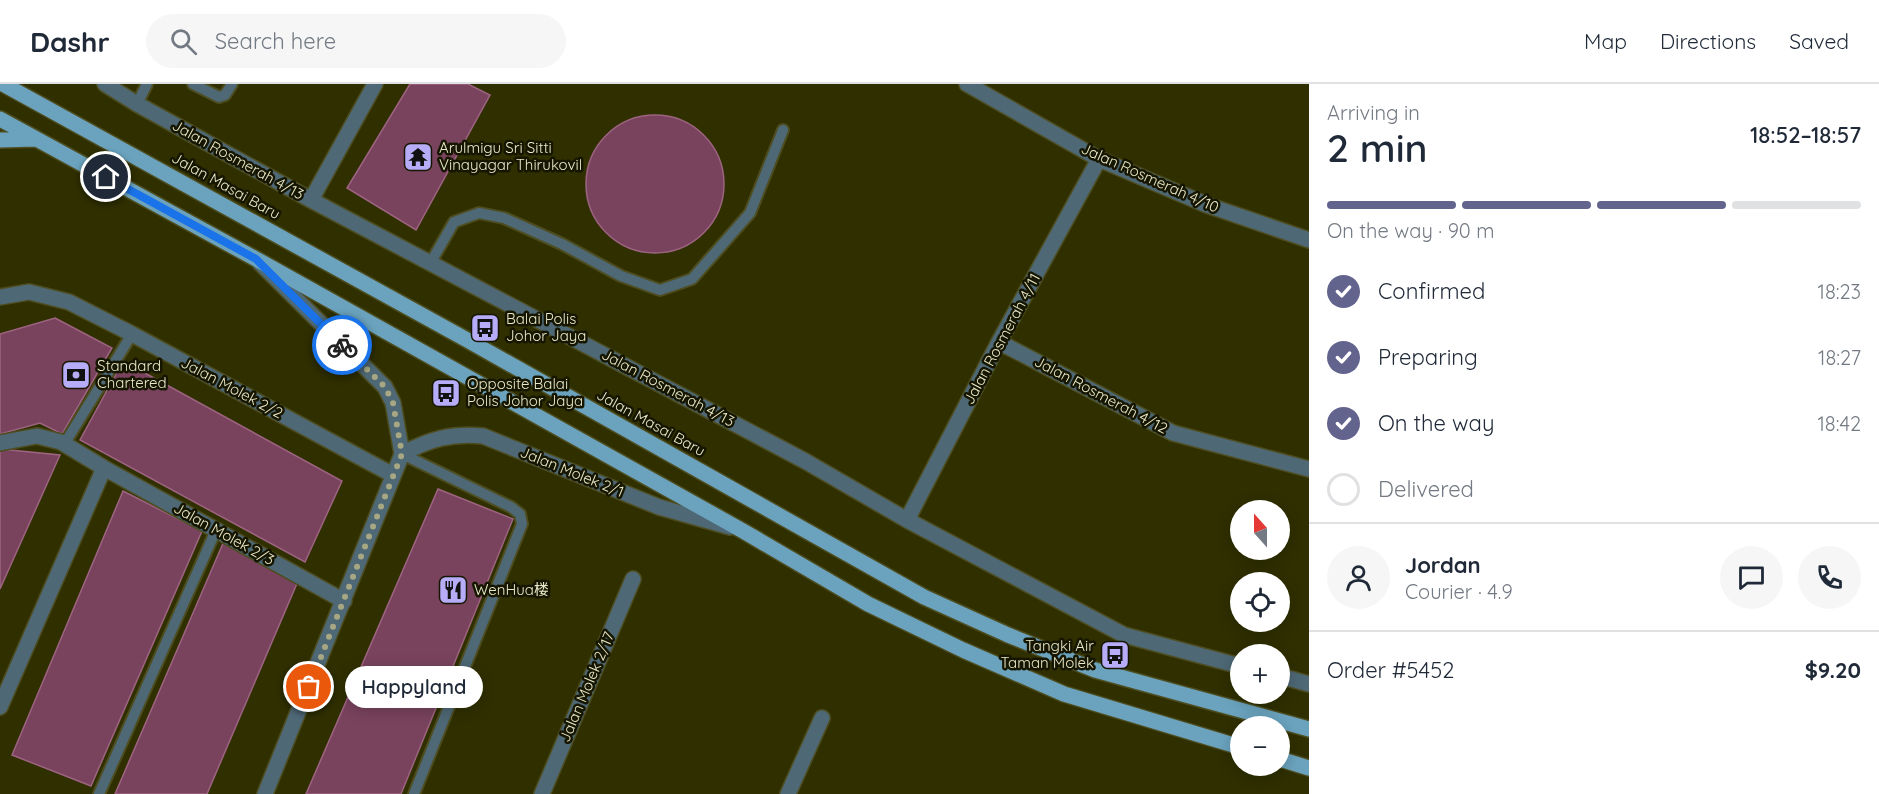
<!DOCTYPE html>
<html lang="en">
<head>
<meta charset="utf-8">
<style>
  :root { --surface:#fff; --page:#f6f6f7; --text:#1f2937; --muted:#747a83; --line:#e0e1e3; --accent:#63648e }
  body { margin:0; font-family:Quicksand,"Noto Sans SC",sans-serif; background:var(--page); color:var(--text); height:100vh; display:flex; flex-direction:column; font-size:22px; white-space:nowrap }
  * { box-sizing:border-box; margin:0 }
  p { font-size:20px; color:var(--muted) }
  .icon { flex:none; width:33px; height:33px; fill:none; stroke:currentColor; stroke-width:2; stroke-linecap:round; stroke-linejoin:round }
  .map { position:relative; flex:1; overflow:hidden }
  .side { display:flex; flex-direction:column; background:var(--surface); width:570px }
  .side>* { flex:none }
  .needle { width:39px; rotate:339deg }
  .tools { position:absolute; left:1230px; top:416px; display:grid; gap:12px }
  .tools a { display:grid; place-items:center; width:60px; height:60px; border-radius:50%; background:var(--surface); box-shadow:0 3px 15px #0003; font-size:30px }
  .pin { position:absolute; display:grid; place-items:center; width:51px; height:51px; color:#fff; margin:-26px; border:3px solid #fff; border-radius:50%; box-shadow:0 2px 6px #0007 }
  .courier { position:absolute; display:grid; place-items:center; width:60px; height:60px; margin:-30px; border:4px solid #1a73e8; border-radius:50%; background:#fff; color:#222; box-shadow:0 2px 8px #0007 }
  .bubble { position:absolute; height:42px; border-radius:21px; background:var(--surface); box-shadow:0 3px 15px #0003; font-size:20px; font-weight:600; line-height:42px; text-align:center }
  .head em { font-style:normal; font-weight:600 }
  .head div { display:flex; flex-direction:column-reverse }
  .head { display:flex; align-items:center; justify-content:space-between; height:102px; padding:0 18px }
  h1 { font-size:39px; font-weight:600; line-height:45px }
  .bar { display:grid; grid-template-columns:repeat(4,1fr); gap:9px 6px; align-content:center; height:72px; padding:0 18px }
  .bar i { height:8px; border-radius:4px; background:var(--line) }
  .bar .active { background:var(--accent) }
  .bar p { grid-column:span 4 }
  .line { display:flex; align-items:center; gap:15px; padding:0 18px; border-top:2px solid var(--line) }
  .line div { flex:1 }
  .round { display:grid; place-items:center; flex:none; width:63px; height:63px; border-radius:32px; background:var(--page) }
  ol { padding:0 18px; list-style:none }
  li { display:flex; align-items:center; gap:18px; height:66px }
  li p { margin-inline-start:auto }
  li .icon { padding:6px; border-radius:50%; background:var(--accent); color:#fff; stroke-width:4 }
  li:last-child { color:var(--muted) }
  li i { width:33px; height:33px; border:3px solid var(--line); border-radius:50% }
  header { display:flex; align-items:center; gap:36px; box-sizing:border-box; height:84px; padding:0 30px; background:var(--surface); border-bottom:2px solid var(--line) }
  header strong { font-size:28px }
  nav { display:flex; gap:33px; margin-inline-start:auto; font-size:21px }
  .search { width:420px; height:54px; background:var(--page); display:flex; align-items:center; gap:15px; box-sizing:border-box; padding:0 21px; border-radius:33px; color:var(--muted); font-size:22px }
  main { display:flex; flex:1; min-height:0 }
  .map>svg:first-child { display:block }
  .building { fill:#79435e; stroke:#9d6480; stroke-width:1.5 }
  .lines { fill:none; stroke-linecap:round; stroke-linejoin:round }
  .service-casing { stroke:#4d4d20; stroke-width:14 }
  .minor-casing { stroke:#4d4d20; stroke-width:18 }
  .tertiary-casing { stroke:#4d4d20; stroke-width:18 }
  .primary-casing { stroke:#4d4d20; stroke-width:18 }
  .service { stroke:#4e6875; stroke-width:10 }
  .minor { stroke:#4e6875; stroke-width:15 }
  .tertiary { stroke:#4e6875; stroke-width:15 }
  .primary { stroke:#6ba3be; stroke-width:15 }
  .done { stroke:#a7a883; stroke-width:6; stroke-dasharray:0 10.8 }
  .route { stroke:#1a73e8; stroke-width:8 }
  .labels { text-anchor:middle; stroke-width:5; stroke-linejoin:round; paint-order:stroke }
  .poi-label { font-size:15px; fill:#e8e9ca; stroke:#161600; text-anchor:start }
  .street-label { font-size:15px; fill:#e8e9ca; stroke:#161600 }
</style>
</head>
<body>
<header>
<strong>Dashr</strong>
<div class="search"><svg class="icon" aria-label="search" viewBox="0 0 24 24"><circle cx="10" cy="10" r="6"/><path d="M15 15l6 6"/></svg>Search here</div>
<nav><a>Map</a><a>Directions</a><a>Saved</a></nav>
</header>
<main>
<div class="map">
<svg width="1309" height="710" viewBox="0 0 1309 710">
  <rect width="100%" height="100%" fill="#2f2f00"/>
  <!-- building -->
  <path class="building" d="M 410,0 L 468,0 L 490,11 L 416,146 L 347,104 Z
    M586 100a69 69 0 1 1 138 0a69 69 0 1 1-138 0Z
    M 55,234 L 112,264 L 62,350 L 40,339 L 0,350 L 0,250 Z
    M 123,277 L 342,397 L 305,478 L 80,356 Z
    M 0,365 L 60,371 L 0,505 Z
    M 438,405 L 513,435 L 401,710 L 306,710 Z
    M 123,407 L 202,447 L 91,702 L 12,671 Z
    M 224,457 L 298,497 L 207,710 L 115,710 Z"/>
  <g class="lines">
    <!-- service casing -->
    <g class="service-casing">
      <path id="service" d="M 193,0 L 219,13 L 225,11 L 232,0
        M 137,20 L 147,0
        M 431,178 L 454,138 L 479,129 L 504,134 L 562,160 L 621,192 L 660,206 L 692,195 L 750,129 L 783,46
        M 65,359 L 132,250
        M 402,370 L 511,423 L 520,430 L 522,440 L 414,710
        M 99,710 L 216,446"/>
    </g>
    <!-- minor casing -->
    <g class="minor-casing">
      <path id="minor" d="M 105,0 L 137,20 L 311,116 L 805,377 L 907,436 L 1124,551 L 1240,582
        M 967,0 L 1099,75 L 1207,121 L 1309,156
        M 311,116 L 375,0
        M 0,213 L 29,208 L 69,218 L 132,250 L 393,391
        M 999,258 L 1173,349 L 1309,385
        M 0,359 L 37,352 L 61,358 L 104,384 L 344,517
        M 907,436 L 999,258 L 1099,75
        M 1280,592 L 1309,600
        M 0,623 L 104,384
        M 542,710 L 633,495
        M 788,710 L 822,634"/>
    </g>
    <!-- tertiary casing -->
    <g class="tertiary-casing">
      <path id="tertiary" d="M 260,179 L 385,303 L 393,319 L 402,370 L 265,710
        M 402,370 C 430,355 451,349 483,352 L 659,423 L 730,443"/>
    </g>
    <!-- primary casing -->
    <g class="primary-casing">
      <path id="primary" d="M 3,0 L 469,257 L 924,513 L 1008,551 L 1095,586 L 1309,645
        M 0,35 L 256,175 L 743,447 L 868,520 L 963,566 L 1064,610 L 1240,663
        M 0,56 L 35,55
        M 1280,675 L 1309,684"/>
    </g>
    <!-- service -->
    <use href="#service" class="service"/>
    <!-- minor -->
    <use href="#minor" class="minor"/>
    <!-- tertiary -->
    <use href="#tertiary" class="tertiary"/>
    <!-- primary -->
    <use href="#primary" class="primary"/>
  </g>
  <g class="lines">
    <!-- done -->
    <path class="done" d="M 309,603 L 402,370 L 393,319 L 385,303 L 342,261"/>
    <!-- route -->
    <path class="route" d="M 106,93 L 256,175 L 342,261"/>
  </g>
  <!-- icons -->
  <defs>
    <g id="temple-square" transform="scale(1.5)"><rect x="-9" y="-9" width="18" height="18" rx="4" fill="#b6acf8" stroke="#161600"/><path d="M0-6L5-2H3V0L6.5 2.5H4V6H1.5V3h-3V6H-4V2.5H-6.5L-3 0V-2H-5Z" fill="#111"/></g>
    <g id="bus-square" transform="scale(1.5)"><rect x="-9" y="-9" width="18" height="18" rx="4" fill="#b6acf8" stroke="#161600"/><path d="M-5-6H5V4H4V6H2V4H-2V6H-4V4H-5ZM-3.5-4V0h7V-4ZM-3.5 1.2v1.5H-2V1.2ZM2 1.2v1.5H3.5V1.2Z" fill="#111"/></g>
    <g id="bank-square" transform="scale(1.5)"><rect x="-9" y="-9" width="18" height="18" rx="4" fill="#b6acf8" stroke="#161600"/><path d="M-6-4H6V4H-6ZM0-2.3a2.3 2.3 0 1 0 0 4.6a2.3 2.3 0 1 0 0-4.6Z" fill="#111"/></g>
    <g id="restaurant-square" transform="scale(1.5)"><rect x="-9" y="-9" width="18" height="18" rx="4" fill="#b6acf8" stroke="#161600"/><path d="M-5-6h1v4h1v-4h1v4h1v-4h1v5L-1.5 .5V6h-2V.5L-5-1ZM5-6V6H3V1.5H1.5Q1.5-4 5-6Z" fill="#111"/></g>
  </defs>
  <g fill-rule="evenodd">
    <use href="#temple-square" x="418" y="73"/>
    <use href="#bus-square" x="485" y="244"/>
    <use href="#bank-square" x="76" y="291"/>
    <use href="#bus-square" x="446" y="309"/>
    <use href="#restaurant-square" x="453" y="506"/>
    <use href="#bus-square" x="1115" y="571"/>
  </g>
  <g class="labels">
    <!-- poi labels -->
    <g class="poi-label">
      <text x="439" y="69">Arulmigu Sri Sitti<tspan x="439" dy="17">Vinayagar Thirukovil</tspan></text>
      <text x="506" y="240">Balai Polis<tspan x="506" dy="17">Johor Jaya</tspan></text>
      <text x="97" y="287">Standard<tspan x="97" dy="17">Chartered</tspan></text>
      <text x="467" y="305">Opposite Balai<tspan x="467" dy="17">Polis Johor Jaya</tspan></text>
      <text x="474" y="511">WenHua楼</text>
      <text x="1094" y="567" text-anchor="end">Tangki Air<tspan x="1094" dy="17">Taman Molek</tspan></text>
    </g>
    <!-- street labels -->
    <g class="street-label">
      <text transform="translate(238 76) rotate(29)" y="5">Jalan Rosmerah 4/13</text>
      <text transform="translate(1150 94) rotate(24)" y="5">Jalan Rosmerah 4/10</text>
      <text transform="translate(226 102) rotate(29)" y="5">Jalan Masai Baru</text>
      <text transform="translate(1002 255) rotate(-62)" y="5">Jalan Rosmerah 4/11</text>
      <text transform="translate(232 304) rotate(28)" y="5">Jalan Molek 2/2</text>
      <text transform="translate(668 304) rotate(28)" y="5">Jalan Rosmerah 4/13</text>
      <text transform="translate(1101 311) rotate(28)" y="5">Jalan Rosmerah 4/12</text>
      <text transform="translate(651 339) rotate(29)" y="5">Jalan Masai Baru</text>
      <text transform="translate(572 388) rotate(22)" y="5">Jalan Molek 2/1</text>
      <text transform="translate(224 450) rotate(29)" y="5">Jalan Molek 2/3</text>
      <text transform="translate(587 603) rotate(-67)" y="5">Jalan Molek 2/17</text>
    </g>
  </g>
</svg>
<div class="tools">
<a><svg class="needle" viewBox="-14 -14 28 28"><path d="M0-13l5 13h-10z" fill="#e53935"/><path d="M0 13l5-13h-10z" fill="#747a83"/></svg></a>
<a><svg class="icon" aria-label="locate" viewBox="0 0 24 24"><circle cx="12" cy="12" r="6"/><path d="M12 2v4M12 18v4M2 12h4M18 12h4"/></svg></a>
<a>+</a>
<a>−</a>
</div>
<div class="pin" style="left:309px;top:603px;background:#ea580c"><svg class="icon" aria-label="bag" viewBox="0 0 24 24"><path d="M5 8h14l-1 12H6zM9 8a3 3 0 0 1 6 0"/></svg></div>
<div class="pin" style="left:106px;top:93px;background:#1f2937"><svg class="icon" aria-label="home" viewBox="0 0 24 24"><path d="M3 11l9-7 9 7M6 9v11h12V9"/></svg></div>
<div class="courier" style="left:342px;top:261px"><svg class="icon" aria-label="bike" viewBox="0 0 24 24"><circle cx="6" cy="16" r="4"/><circle cx="18" cy="16" r="4"/><path d="M6 16l4-8h5l3 8M10 8l3 8H6M13 5h3"/></svg></div>
<div class="bubble" style="left:345px;top:582px;width:138px">Happyland</div>
</div>
<section class="side">
<div class="head"><div><h1>2 min</h1><p>Arriving in</p></div><em>18:52–18:57</em></div>
<div class="bar"><i class="active"></i><i class="active"></i><i class="active"></i><i></i><p>On the way · 90 m</p></div>
<ol>
<li><svg class="icon" aria-label="check" viewBox="0 0 24 24"><path d="M5 12l5 5 9-10"/></svg>Confirmed<p>18:23</p></li>
<li><svg class="icon" aria-label="check" viewBox="0 0 24 24"><path d="M5 12l5 5 9-10"/></svg>Preparing<p>18:27</p></li>
<li><svg class="icon" aria-label="check" viewBox="0 0 24 24"><path d="M5 12l5 5 9-10"/></svg>On the way<p>18:42</p></li>
<li><i></i>Delivered</li>
</ol>
<div class="line" style="height:108px"><a class="round"><svg class="icon" aria-label="person" viewBox="0 0 24 24"><circle cx="12" cy="8" r="4"/><path d="M4 21q1-7 8-7t8 7"/></svg></a><div><b>Jordan</b><p>Courier · 4.9</p></div><a class="round"><svg class="icon" aria-label="chat" viewBox="0 0 24 24"><path d="M4 5h16v11H9l-5 4z"/></svg></a><a class="round"><svg class="icon" aria-label="phone" viewBox="0 0 24 24"><path d="M5 4h4l2 5-3 2q2 4 5 5l2-3 5 2v4C11 20 4 13 5 4z"/></svg></a></div>
<div class="line" style="height:78px"><div>Order #5452</div><b>$9.20</b></div>
</section>
</main>
</body>
</html>
